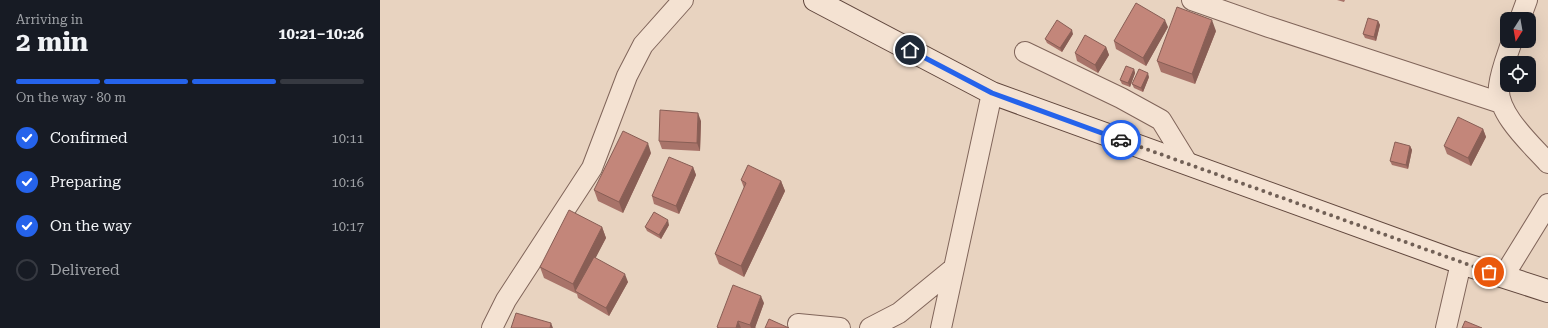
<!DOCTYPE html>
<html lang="en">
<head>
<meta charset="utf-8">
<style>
  :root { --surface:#171b24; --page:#242831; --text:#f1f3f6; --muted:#9ea1a6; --line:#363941; --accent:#2563eb }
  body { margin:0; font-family:"Roboto Serif",serif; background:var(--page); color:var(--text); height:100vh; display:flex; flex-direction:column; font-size:15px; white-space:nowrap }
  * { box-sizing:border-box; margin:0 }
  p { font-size:13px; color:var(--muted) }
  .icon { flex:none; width:22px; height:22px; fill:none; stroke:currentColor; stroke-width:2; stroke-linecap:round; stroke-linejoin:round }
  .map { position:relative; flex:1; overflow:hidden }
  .details { display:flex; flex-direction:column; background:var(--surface); width:380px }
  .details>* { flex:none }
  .needle { width:26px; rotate:191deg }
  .tools { position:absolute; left:1120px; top:12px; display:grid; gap:8px }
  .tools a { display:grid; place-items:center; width:36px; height:36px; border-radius:8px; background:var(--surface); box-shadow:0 4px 16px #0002; font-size:20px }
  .pin { position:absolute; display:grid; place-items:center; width:34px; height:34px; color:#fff; margin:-17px; border:2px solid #fff; border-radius:50%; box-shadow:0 1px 4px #0007 }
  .courier { position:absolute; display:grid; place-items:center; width:40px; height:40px; margin:-20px; border:3px solid #2563eb; border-radius:50%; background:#fff; color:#222; box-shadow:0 1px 5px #0007 }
  .head em { font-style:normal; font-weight:700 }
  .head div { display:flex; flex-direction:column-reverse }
  .head { display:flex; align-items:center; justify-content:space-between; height:68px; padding:0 16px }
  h1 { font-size:26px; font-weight:700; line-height:30px }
  .bar { display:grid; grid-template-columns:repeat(4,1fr); gap:6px 4px; align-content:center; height:48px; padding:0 16px }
  .bar i { height:5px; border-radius:3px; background:var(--line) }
  .bar .current { background:var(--accent) }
  .bar p { grid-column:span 4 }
  ol { padding:0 16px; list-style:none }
  li { display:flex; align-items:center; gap:12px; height:44px }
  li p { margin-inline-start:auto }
  li .icon { padding:4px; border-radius:50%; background:var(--accent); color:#fff; stroke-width:4 }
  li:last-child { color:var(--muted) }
  li i { width:22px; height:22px; border:2px solid var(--line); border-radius:50% }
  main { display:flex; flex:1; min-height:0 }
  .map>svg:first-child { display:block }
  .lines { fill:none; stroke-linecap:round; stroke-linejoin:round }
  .street-casing { stroke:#80655a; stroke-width:22 }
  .secondary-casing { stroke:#61473d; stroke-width:24 }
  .street { stroke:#f4e2d2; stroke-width:20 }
  .secondary { stroke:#f4e2d2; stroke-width:22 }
  .wall { fill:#a87369 }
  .shaded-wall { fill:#885e55 }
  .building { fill:#c3867a; stroke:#885e55 }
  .done { stroke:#716056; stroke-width:4; stroke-dasharray:0 7.2 }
  .route { stroke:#2563eb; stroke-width:5 }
</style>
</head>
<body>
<main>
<section class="details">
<div class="head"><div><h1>2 min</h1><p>Arriving in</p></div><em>10:21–10:26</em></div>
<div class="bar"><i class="current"></i><i class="current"></i><i class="current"></i><i></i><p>On the way · 80 m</p></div>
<ol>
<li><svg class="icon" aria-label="check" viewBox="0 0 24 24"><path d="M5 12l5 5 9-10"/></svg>Confirmed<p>10:11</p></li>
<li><svg class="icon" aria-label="check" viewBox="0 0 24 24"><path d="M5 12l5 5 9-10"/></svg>Preparing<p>10:16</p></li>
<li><svg class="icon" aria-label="check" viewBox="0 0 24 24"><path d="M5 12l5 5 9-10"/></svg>On the way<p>10:17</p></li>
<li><i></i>Delivered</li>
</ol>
</section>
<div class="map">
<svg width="1168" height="328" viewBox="0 0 1168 328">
  <rect width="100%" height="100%" fill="#e8d3c0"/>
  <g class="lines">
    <!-- street casing -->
    <g class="street-casing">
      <path id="street" d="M 812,0 L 889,27 L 1121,103
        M 1140,19 L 1147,0
        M 1132,41 C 1127,56 1121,70 1119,86 C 1116,113 1151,144 1168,163
        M 645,52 L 741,98 L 781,120 L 808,164
        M 1123,277 L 1168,204
        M 418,324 L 460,328
        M 112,328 L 126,300 L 212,168 L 247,76 L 263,45 L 303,0
        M 490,328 L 519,313 L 574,268
        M 561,328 L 612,93
        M 1066,328 L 1081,263"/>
    </g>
    <!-- secondary casing -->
    <g class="secondary-casing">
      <path id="secondary" d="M 435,0 L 612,93 L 1081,263 L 1168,291"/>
    </g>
    <!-- street -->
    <use href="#street" class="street"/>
    <!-- secondary -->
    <use href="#secondary" class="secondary"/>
  </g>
  <!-- wall -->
  <path class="wall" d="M 957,0 L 965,0 L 964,2 Z
    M 998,21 L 1000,25 L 996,41 L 985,38 L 983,34 Z
    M 788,27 L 766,66 L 736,49 L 734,41 Z
    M 836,31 L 815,84 L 781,72 L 777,61 Z
    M 693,34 L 682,52 L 667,43 L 665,39 Z
    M 726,47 L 729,55 L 718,73 L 697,61 L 695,53 Z
    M 754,69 L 755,73 L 750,87 L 742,84 L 740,80 Z
    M 769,77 L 763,92 L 754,88 L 752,84 Z
    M 321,121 L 320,151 L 282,149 L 279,141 Z
    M 1103,129 L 1106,137 L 1091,166 L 1067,154 L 1064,146 Z
    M 1030,146 L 1032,150 L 1028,169 L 1012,165 L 1010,161 Z
    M 271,153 L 243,213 L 218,201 L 214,190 Z
    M 313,167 L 316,175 L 299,214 L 274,204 L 272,196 Z
    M 361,180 L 401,181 L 405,191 L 364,277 L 339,264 L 335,254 L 364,188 Z
    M 289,225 L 281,239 L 267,231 L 265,227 Z
    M 222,227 L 226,238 L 215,258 L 248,282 L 229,316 L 198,298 L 197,294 L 164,278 L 160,267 Z
    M 384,303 L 375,327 L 376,328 L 337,328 L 337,327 Z"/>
  <!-- shaded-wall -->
  <path class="shaded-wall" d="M 785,20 L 788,27 L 766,66 L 763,58 Z
    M 832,20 L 836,31 L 815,84 L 812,74 Z
    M 998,21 L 1000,25 L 996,41 L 994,37 Z
    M 692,30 L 693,34 L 682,52 L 680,48 Z
    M 726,47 L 729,55 L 718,73 L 715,65 Z
    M 754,69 L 755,73 L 750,87 L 748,83 Z
    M 768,73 L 769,77 L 763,92 L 761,88 Z
    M 318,113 L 321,121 L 320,151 L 317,143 Z
    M 1103,129 L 1106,137 L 1091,166 L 1088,158 Z
    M 268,143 L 271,153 L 243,213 L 239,202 Z
    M 1030,146 L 1032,150 L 1028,169 L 1026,165 Z
    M 313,167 L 316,175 L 299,214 L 296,206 Z
    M 401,181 L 405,191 L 364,277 L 361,266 Z
    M 288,220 L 289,225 L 281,239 L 279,235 Z
    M 222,227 L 226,238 L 198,292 L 195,291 L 193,284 Z
    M 245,274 L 248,282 L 229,316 L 226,308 Z
    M 381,296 L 384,303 L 375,328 L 371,328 L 370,325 Z
    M 358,321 L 361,328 L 356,328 Z
    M 171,323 L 173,328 L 170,328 Z"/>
  <!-- building -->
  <path class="building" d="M 756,3 L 785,20 L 763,58 L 734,41 Z
    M 797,7 L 832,20 L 812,74 L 777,61 Z
    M 988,18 L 998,21 L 994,37 L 983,34 Z
    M 677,20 L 692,30 L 680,48 L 665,39 Z
    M 705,35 L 726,47 L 715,65 L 695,53 Z
    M 746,66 L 754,69 L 748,83 L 740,80 Z
    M 759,69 L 768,73 L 761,88 L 752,84 Z
    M 280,110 L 318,113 L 317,143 L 279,141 Z
    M 1078,117 L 1103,129 L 1088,158 L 1064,146 Z
    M 243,131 L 268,143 L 239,202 L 214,190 Z
    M 1015,142 L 1030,146 L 1026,165 L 1010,161 Z
    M 289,157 L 313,167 L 296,206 L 272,196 Z
    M 368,165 L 401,181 L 361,266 L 335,254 L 366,183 L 361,180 Z
    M 189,210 L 222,227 L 193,284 L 160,267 Z
    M 274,212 L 288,220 L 279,235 L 265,227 Z
    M 214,257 L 245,274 L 226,308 L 195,291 Z
    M 353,285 L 381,296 L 370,325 L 358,321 L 356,328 L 339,328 L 337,327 Z
    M 136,313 L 171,323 L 170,328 L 131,328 Z
    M 389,319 L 409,328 L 385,328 Z
    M 1085,321 L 1102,328 L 1082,328 Z"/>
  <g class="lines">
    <!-- done -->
    <path class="done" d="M 741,140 L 1109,272"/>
    <!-- route -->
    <path class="route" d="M 530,50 L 612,93 L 741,140"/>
  </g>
</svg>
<div class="tools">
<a><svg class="needle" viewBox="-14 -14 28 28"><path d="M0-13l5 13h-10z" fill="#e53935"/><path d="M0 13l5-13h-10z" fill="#9ea1a6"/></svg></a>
<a><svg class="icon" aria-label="locate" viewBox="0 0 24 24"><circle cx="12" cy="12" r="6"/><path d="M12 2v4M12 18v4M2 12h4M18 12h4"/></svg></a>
</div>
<div class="pin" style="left:1109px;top:272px;background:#ea580c"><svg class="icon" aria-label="bag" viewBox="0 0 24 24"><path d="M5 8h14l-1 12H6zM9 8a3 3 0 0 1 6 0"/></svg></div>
<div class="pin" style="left:530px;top:50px;background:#1f2937"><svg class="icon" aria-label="home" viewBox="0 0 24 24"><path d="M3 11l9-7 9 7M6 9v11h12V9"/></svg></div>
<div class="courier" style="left:741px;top:140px"><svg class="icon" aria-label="car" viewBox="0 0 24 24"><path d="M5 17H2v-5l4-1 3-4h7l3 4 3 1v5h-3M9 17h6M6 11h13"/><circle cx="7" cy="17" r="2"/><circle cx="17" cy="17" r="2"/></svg></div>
</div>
</main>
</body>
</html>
